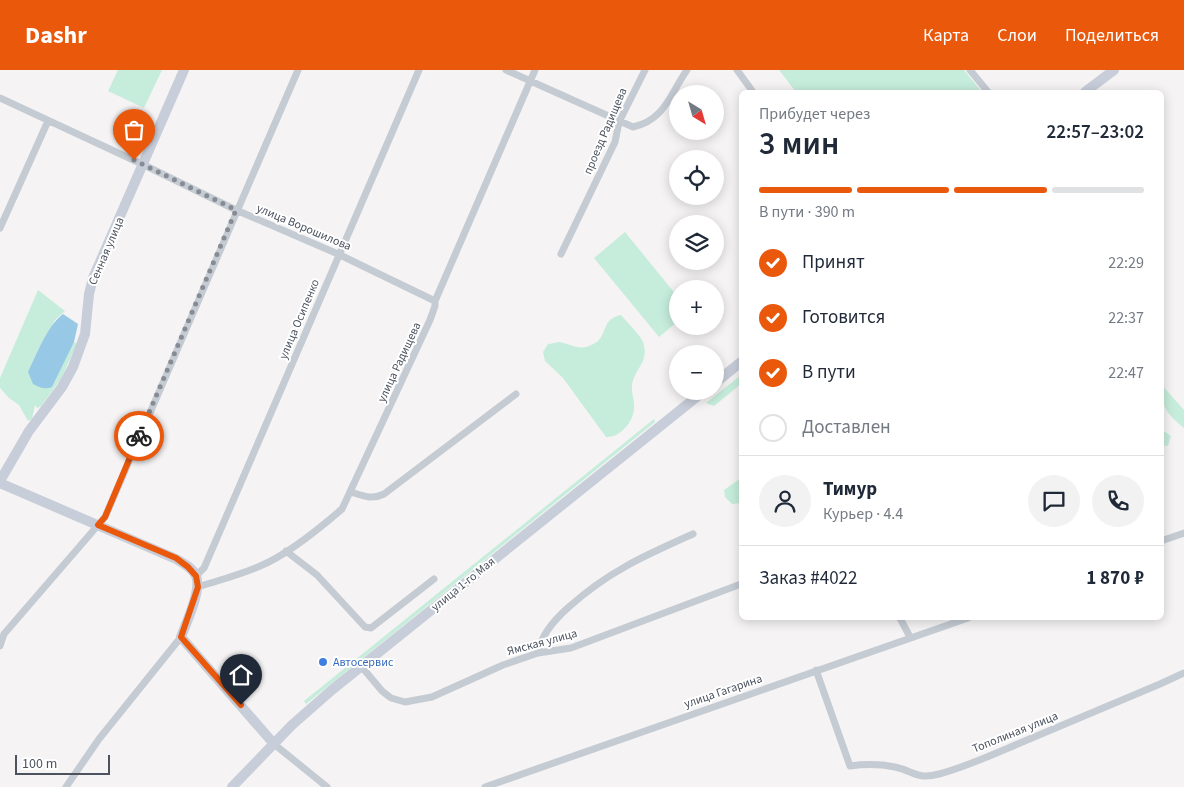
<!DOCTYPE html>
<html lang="ru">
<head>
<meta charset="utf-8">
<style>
  :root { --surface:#fff; --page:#f2f2f3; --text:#1f2937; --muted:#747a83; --line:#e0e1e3; --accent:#ea580c }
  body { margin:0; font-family:"Source Sans 3",sans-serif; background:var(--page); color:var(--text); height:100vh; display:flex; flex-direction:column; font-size:19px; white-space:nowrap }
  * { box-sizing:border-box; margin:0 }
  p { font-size:16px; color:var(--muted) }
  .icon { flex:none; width:28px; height:28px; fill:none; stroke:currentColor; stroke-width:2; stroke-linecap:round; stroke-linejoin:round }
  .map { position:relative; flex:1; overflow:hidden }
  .drawer { position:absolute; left:739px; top:20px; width:425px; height:530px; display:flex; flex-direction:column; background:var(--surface); border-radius:8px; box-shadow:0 2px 12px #0003 }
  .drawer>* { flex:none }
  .needle { width:32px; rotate:143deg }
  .fabs { position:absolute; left:669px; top:15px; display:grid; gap:10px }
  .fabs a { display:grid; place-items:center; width:55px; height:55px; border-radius:50%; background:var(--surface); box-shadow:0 2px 12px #0003; font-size:25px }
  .scale { position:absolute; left:15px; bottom:12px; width:95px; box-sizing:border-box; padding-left:5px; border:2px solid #4c535f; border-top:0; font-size:14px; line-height:18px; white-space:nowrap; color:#4c535f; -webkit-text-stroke:4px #fff; paint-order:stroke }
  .pin { position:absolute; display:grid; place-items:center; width:42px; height:42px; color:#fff; margin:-51px -21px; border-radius:50% 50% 50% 0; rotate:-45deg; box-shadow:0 0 5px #0007 }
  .pin .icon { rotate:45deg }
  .courier { position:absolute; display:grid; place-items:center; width:50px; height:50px; margin:-25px; border:4px solid #ea580c; border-radius:50%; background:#fff; color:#222; box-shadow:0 1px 6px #0007 }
  .headline em { font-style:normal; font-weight:600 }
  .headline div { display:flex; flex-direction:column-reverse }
  .headline { display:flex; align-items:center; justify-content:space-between; height:85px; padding:0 20px }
  h1 { font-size:32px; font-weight:600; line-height:38px }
  .bar { display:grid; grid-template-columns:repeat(4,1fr); gap:8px 5px; align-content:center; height:60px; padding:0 20px }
  .bar i { height:6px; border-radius:4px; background:var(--line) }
  .bar .on { background:var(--accent) }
  .bar p { grid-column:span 4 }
  .line { display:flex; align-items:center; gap:12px; padding:0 20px; border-top:1px solid var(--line) }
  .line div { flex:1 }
  .round { display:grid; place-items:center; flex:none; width:52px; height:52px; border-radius:26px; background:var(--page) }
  ol { padding:0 20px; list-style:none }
  li { display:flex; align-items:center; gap:15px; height:55px }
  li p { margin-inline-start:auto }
  li .icon { padding:5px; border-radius:50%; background:var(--accent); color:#fff; stroke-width:4 }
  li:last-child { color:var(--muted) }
  li i { width:28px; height:28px; border:2px solid var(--line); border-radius:50% }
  header { display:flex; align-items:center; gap:30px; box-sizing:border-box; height:70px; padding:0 25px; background:var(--accent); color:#fff }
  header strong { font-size:24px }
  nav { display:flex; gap:28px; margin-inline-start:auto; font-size:18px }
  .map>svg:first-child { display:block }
  .green { fill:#c6eddc }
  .water { fill:#97c9e7 }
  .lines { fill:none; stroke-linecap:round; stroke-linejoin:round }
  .street { stroke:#c5cbd3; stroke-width:7 }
  .secondary { stroke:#c7cdd9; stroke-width:10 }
  .done { stroke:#878b93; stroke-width:5; stroke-dasharray:0 9 }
  .route { stroke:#ea580c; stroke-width:6 }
  .shop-dot { fill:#3f7fe0; stroke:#fff; stroke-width:2 }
  .labels { text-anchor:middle; stroke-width:4; stroke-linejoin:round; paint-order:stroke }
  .street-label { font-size:12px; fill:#4c535f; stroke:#fff }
  .shop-label { font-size:12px; fill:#366cbe; stroke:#fff; text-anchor:start }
</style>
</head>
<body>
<header>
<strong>Dashr</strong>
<nav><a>Карта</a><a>Слои</a><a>Поделиться</a></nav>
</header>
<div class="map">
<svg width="1184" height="717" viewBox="0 0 1184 717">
  <rect width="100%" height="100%" fill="#f5f3f3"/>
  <!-- green -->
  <path class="green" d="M 118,0 L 162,0 L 144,38 L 108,21 Z
    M 779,0 L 964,0 L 982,22 L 796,22 Z
    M 625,162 L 677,226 L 677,252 L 659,267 L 594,188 Z
    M 38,220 L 65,241 L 55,250 L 36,287 L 52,317 L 71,277 L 74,272 L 77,274 L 61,309 L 41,336 L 37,338 L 35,335 L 32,349 L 28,351 L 19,335 L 9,328 L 0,318 L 0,308 Z
    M 621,245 C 627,252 640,265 643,272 C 650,293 634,298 632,316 C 631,323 635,331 634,339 C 633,352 620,368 606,367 L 563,308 L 545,291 L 543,282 L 548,274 C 552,274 556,272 560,272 C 569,274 577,279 586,277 C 612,270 597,250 621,245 Z
    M 741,305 L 741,314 L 714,336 L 706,333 Z
    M 1161,314 L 1184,340 L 1184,358 C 1167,344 1161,337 1161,314 Z
    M 654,349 L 655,352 L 306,634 L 304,631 Z
    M 1161,359 L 1171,366 L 1168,376 L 1161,375 Z
    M 741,408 L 741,433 L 732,434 L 725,427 L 724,420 Z"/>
  <!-- water -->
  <path class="water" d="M 63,244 L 78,254 L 74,272 L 52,317 C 45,320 39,317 33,314 L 28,302 C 37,284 47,256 63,244 Z"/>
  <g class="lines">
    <!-- street -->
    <path class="street" d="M 506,0 L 633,57 C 665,50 670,24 687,0
      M 737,0 L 753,22
      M 970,0 L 988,22
      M 0,28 L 144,95 L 236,140 L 338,184 L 435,231
      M 0,158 L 48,51
      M 561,184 L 615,72 L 619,52 L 645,0
      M 351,422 C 363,426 372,430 384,424 L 516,324
      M 1161,471 L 1184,463
      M 286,481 L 317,505 L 365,557 L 371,558 L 434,509
      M 196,506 L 204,498 L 419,0
      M 198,517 C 219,510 240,505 260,496 C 287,485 320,458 342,439 L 430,250 L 435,236 L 435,231 L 535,0
      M 900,548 L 910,567
      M 0,576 L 4,564 L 105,447 L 298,0
      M 538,583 C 541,564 556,548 570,536 C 609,501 646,485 693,464
      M 361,596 L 382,621 L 391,628 L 405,632 L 432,627 L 503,595 L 538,583 L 571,578 L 741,514
      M 816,600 L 850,696 C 865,694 880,694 895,697 C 914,701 916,710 939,704 C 966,697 994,684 1020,673 C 1067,653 1113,634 1160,614 L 1184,603
      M 274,674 L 327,717
      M 66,717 L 99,669 L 181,567
      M 485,717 L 968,548"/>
    <!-- secondary -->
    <path class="secondary" d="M 1085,22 L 1114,0
      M 715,313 L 741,292
      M 0,411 L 29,361 L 62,317 L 73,297 L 85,264 L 89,224 L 93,208 L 184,0
      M 0,413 L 176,489 C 183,493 193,498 196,506 C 202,520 186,553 181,567 L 274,674
      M 232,717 L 292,655 L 333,619 L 704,321"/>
  </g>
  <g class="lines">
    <!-- done -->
    <path class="done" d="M 134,90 L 236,140 L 139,366"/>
    <!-- route -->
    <path class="route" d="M 139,366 L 105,447 L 98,455 L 176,488 L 188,497 L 196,506 L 198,517 L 181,567 L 241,635"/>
  </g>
  <!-- markers -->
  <circle class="shop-dot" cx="323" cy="592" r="5"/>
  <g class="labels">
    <!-- street labels -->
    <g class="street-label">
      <text transform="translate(605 61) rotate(-67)" y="4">проезд Радищева</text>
      <text transform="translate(304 157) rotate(23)" y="4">улица Ворошилова</text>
      <text transform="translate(106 181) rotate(-67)" y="4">Сенная улица</text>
      <text transform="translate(299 249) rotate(-67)" y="4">улица Осипенко</text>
      <text transform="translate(399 292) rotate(-65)" y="4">улица Радищева</text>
      <text transform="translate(463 514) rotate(-39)" y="4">улица 1-го Мая</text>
      <text transform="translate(542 572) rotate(-15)" y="4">Ямская улица</text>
      <text transform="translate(723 621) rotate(-19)" y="4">улица Гагарина</text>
      <text transform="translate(1015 662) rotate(-22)" y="4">Тополиная улица</text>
    </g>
    <!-- shop labels -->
    <g class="shop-label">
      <text x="333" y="596">Автосервис</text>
    </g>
  </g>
</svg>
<div class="fabs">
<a><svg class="needle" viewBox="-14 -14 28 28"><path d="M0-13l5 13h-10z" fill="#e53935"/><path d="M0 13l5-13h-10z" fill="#747a83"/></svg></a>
<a><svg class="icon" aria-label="locate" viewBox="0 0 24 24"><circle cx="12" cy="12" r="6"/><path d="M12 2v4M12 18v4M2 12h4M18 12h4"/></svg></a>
<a><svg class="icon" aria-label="layers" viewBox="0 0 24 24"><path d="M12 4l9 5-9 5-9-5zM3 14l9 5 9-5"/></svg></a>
<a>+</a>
<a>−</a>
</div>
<div class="scale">100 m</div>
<div class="pin" style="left:134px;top:90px;background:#ea580c"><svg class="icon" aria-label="bag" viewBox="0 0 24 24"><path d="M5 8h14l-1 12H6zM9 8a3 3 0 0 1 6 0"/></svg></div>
<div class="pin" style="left:241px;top:635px;background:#1f2937"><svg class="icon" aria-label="home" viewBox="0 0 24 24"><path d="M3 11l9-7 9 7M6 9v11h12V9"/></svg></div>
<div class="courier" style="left:139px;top:366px"><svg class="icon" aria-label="bike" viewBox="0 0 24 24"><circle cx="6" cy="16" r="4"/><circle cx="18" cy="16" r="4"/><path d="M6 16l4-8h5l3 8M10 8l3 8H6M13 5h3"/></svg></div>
<section class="drawer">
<div class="headline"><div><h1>3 мин</h1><p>Прибудет через</p></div><em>22:57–23:02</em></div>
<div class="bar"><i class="on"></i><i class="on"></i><i class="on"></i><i></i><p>В пути · 390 m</p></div>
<ol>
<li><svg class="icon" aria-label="check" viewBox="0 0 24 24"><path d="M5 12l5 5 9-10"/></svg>Принят<p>22:29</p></li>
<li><svg class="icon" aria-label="check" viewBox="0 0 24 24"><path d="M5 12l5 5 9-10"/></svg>Готовится<p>22:37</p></li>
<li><svg class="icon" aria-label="check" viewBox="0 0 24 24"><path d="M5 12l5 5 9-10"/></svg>В пути<p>22:47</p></li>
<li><i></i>Доставлен</li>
</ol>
<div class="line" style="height:90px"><a class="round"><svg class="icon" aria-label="person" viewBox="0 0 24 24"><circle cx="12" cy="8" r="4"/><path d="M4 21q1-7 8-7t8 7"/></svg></a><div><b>Тимур</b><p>Курьер · 4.4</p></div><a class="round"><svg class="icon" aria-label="chat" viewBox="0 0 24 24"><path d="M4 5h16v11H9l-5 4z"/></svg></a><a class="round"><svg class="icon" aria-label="phone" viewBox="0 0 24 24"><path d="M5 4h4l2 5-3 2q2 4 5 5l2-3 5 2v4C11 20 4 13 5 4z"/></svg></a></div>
<div class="line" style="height:65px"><div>Заказ #4022</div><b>1 870 ₽</b></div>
</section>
</div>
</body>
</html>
